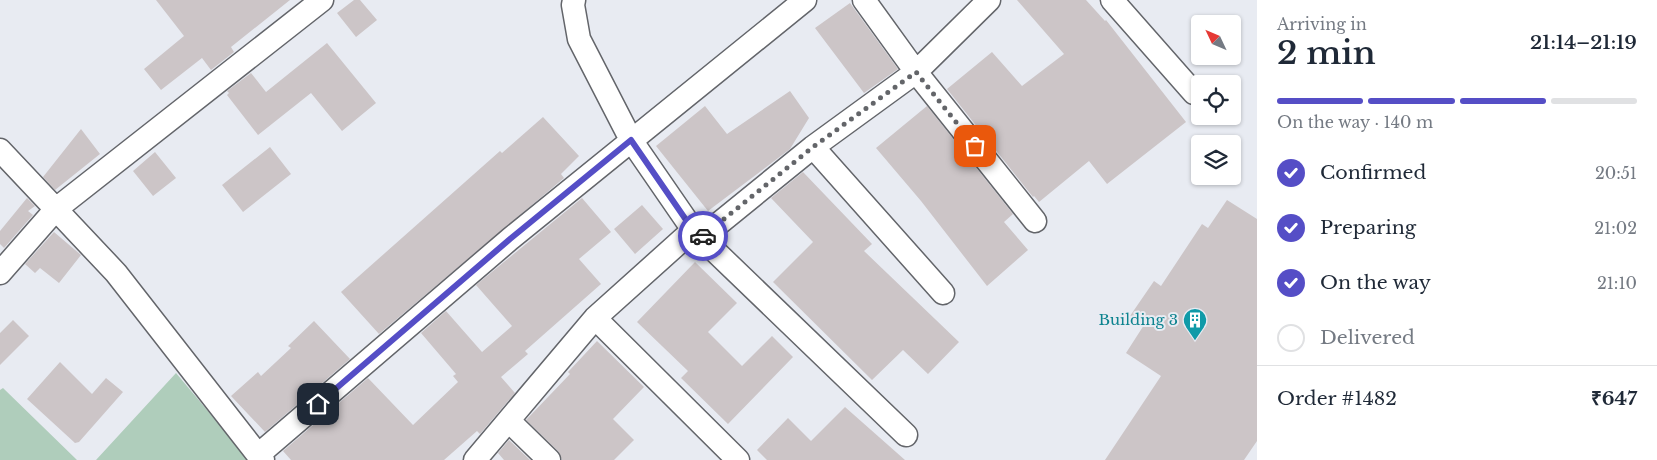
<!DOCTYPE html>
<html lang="en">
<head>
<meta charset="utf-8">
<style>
  :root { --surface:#fff; --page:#f6f6f7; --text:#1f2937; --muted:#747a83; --line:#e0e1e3; --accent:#554ec6 }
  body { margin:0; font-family:"Libre Baskerville",serif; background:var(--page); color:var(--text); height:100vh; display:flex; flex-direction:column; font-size:19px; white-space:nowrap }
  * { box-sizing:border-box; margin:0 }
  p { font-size:16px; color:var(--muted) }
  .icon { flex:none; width:28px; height:28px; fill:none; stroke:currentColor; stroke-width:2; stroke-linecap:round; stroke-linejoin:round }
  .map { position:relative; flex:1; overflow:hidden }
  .sheet { display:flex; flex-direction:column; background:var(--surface); width:400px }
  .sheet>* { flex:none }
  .needle { width:32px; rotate:314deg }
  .buttons { position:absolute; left:1191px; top:15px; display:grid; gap:10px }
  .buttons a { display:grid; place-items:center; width:50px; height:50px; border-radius:5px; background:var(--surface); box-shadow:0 1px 4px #0004; font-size:25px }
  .pin { position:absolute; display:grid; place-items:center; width:42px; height:42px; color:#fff; margin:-21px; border-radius:10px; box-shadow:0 2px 8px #0006 }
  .courier { position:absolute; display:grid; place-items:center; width:50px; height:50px; margin:-25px; border:4px solid #554ec6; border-radius:50%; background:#fff; color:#222; box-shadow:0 1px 6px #0007 }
  .summary em { font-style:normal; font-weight:600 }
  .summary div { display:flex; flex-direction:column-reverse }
  .summary { display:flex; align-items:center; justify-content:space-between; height:85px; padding:0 20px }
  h1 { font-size:32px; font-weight:600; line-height:38px }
  .bar { display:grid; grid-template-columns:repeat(4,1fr); gap:8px 5px; align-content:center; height:60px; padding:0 20px }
  .bar i { height:6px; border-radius:4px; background:var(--line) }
  .bar .active { background:var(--accent) }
  .bar p { grid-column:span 4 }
  .line { display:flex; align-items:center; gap:12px; padding:0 20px; border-top:1px solid var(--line) }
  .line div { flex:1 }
  ol { padding:0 20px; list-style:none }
  li { display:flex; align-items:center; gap:15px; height:55px }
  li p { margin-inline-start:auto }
  li .icon { padding:5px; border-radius:50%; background:var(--accent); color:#fff; stroke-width:4 }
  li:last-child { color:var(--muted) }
  li i { width:28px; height:28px; border:2px solid var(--line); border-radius:50% }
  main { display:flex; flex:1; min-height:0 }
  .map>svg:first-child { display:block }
  .green { fill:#afcdbb }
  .building { fill:#ccc5c7 }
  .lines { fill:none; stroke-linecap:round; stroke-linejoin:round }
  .street-casing { stroke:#63656a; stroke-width:25 }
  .street { stroke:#fff; stroke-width:22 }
  .done { stroke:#636569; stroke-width:5; stroke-dasharray:0 9 }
  .route { stroke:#554ec6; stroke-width:6 }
  .labels { text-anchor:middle; stroke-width:4; stroke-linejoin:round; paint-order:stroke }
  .culture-label { font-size:15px; fill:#0d838f; stroke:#e8ebf2; text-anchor:end }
</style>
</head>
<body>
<main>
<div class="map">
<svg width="1257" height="460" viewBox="0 0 1257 460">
  <rect width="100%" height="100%" fill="#e8ebf2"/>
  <!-- green -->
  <path class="green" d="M 176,373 L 249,460 L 96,460 Z
    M 3,388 L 77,460 L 0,460 L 0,390 Z"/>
  <!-- building -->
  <path class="building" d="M 156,0 L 290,0 L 231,47 L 234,52 L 211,70 L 202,58 L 161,90 L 144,69 L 184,36 Z
    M 354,0 L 360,0 L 377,20 L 356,37 L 337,13 Z
    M 1017,0 L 1086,0 L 1105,21 L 1106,20 L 1186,122 L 1107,184 L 1089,161 L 1039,202 L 1034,196 L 1033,197 L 947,89 L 992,52 L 1022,86 L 1064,54 Z
    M 850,3 L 898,69 L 864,93 L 815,28 Z
    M 327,43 L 376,103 L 342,131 L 311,93 L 258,135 L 227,95 L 229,93 L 227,91 L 251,73 L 266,92 Z
    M 790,91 L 809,118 L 790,149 L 708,211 L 656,146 L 705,106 L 727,134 Z
    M 927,106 L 1013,214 L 1004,222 L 1028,250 L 987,286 L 921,201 L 876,148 Z
    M 543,117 L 579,156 L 561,174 L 564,178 L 379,334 L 341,292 L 500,151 L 502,153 Z
    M 81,129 L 100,154 L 55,190 L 43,177 Z
    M 270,147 L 291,174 L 243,212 L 222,185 Z
    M 155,152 L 176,178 L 153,196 L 133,171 Z
    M 803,172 L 872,244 L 864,251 L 959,342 L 928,374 L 903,350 L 872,380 L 773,282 L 813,242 L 771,198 Z
    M 27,198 L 35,206 L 28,211 L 33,215 L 4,248 L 0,244 L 0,231 Z
    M 582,198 L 611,232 L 579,259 L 601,284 L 525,351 L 528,354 L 501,377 L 515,393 L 480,434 L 477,431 L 444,460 L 291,460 L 283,451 L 368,378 L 413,425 L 458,382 L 453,376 L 456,374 L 421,333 L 446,311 L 482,352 L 512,326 L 476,285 Z
    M 1227,200 L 1257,219 L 1257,441 L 1244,460 L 1105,460 L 1161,376 L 1126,353 L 1144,325 L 1130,316 L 1154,281 L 1161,286 L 1202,224 L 1208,228 Z
    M 642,205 L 663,229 L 635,254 L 614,229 Z
    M 54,232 L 81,255 L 59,283 L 40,268 L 35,273 L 25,264 Z
    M 695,262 L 737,303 L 708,332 L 742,366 L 772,336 L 793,357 L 728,424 L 681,378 L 688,371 L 637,322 Z
    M 13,320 L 29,336 L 0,365 L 0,333 Z
    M 314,321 L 350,359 L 265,432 L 231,396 L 258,372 L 261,376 L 291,348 L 288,346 Z
    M 597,341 L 644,387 L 613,419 L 634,440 L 614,460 L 562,460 L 558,451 L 526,420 L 570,374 L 568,372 Z
    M 60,362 L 92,394 L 106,378 L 123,392 L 79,442 L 75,443 L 27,399 Z
    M 845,407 L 905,460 L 767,460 L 757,450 L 788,418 L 811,441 Z
    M 509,440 L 530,460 L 504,460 L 498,453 Z"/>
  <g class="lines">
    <!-- street casing -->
    <g class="street-casing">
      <path id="street" d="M 864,0 L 916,72 L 1035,221
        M 1112,0 L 1194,93
        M 0,150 L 116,273 L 258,455
        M 693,230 L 906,435
        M 701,238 L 813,147
        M 0,273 L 56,209 L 322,0
        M 943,293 L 813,147 L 916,72 L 989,0
        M 595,318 L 738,460
        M 509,421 L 549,460
        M 263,460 L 258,455 L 510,239 L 805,0
        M 475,460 L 595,318 L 693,230 L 631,140 L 579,39 L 573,5 L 574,0"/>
    </g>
    <!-- street -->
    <use href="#street" class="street"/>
  </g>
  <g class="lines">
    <!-- done -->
    <path class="done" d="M 703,236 L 813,147 L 916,72 L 975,146"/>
    <!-- route -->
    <path class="route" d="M 318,404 L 510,239 L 631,140 L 693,230 L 701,238 L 703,236"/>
  </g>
  <!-- icons -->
  <defs>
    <g id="building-pin" transform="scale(1.25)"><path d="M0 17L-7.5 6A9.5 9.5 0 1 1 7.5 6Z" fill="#0f9aa8" stroke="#e8ebf2"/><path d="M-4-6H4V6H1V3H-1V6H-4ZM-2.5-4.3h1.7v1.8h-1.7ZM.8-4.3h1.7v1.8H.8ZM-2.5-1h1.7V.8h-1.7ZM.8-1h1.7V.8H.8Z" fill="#fff"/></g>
  </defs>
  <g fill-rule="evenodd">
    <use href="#building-pin" x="1195" y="320"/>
  </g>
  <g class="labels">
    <!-- culture labels -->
    <g class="culture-label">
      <text x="1178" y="325">Building 3</text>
    </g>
  </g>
</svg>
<div class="buttons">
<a><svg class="needle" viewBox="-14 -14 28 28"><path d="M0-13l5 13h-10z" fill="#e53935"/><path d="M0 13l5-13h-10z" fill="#747a83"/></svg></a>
<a><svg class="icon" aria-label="locate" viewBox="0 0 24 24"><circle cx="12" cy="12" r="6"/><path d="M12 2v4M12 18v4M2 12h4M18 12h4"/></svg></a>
<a><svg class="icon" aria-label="layers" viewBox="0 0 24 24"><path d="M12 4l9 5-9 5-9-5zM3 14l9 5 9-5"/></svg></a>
</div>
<div class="pin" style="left:975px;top:146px;background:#ea580c"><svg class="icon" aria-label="bag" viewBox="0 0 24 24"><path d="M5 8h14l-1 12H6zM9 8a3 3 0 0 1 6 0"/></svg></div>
<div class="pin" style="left:318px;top:404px;background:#1f2937"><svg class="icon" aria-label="home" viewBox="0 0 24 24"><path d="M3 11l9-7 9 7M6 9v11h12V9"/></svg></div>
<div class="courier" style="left:703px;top:236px"><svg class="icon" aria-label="car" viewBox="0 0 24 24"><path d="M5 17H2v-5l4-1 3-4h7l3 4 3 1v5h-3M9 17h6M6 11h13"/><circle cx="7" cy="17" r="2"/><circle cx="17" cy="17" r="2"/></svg></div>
</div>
<section class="sheet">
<div class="summary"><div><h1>2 min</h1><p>Arriving in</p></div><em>21:14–21:19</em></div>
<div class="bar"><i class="active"></i><i class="active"></i><i class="active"></i><i></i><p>On the way · 140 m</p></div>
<ol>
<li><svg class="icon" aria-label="check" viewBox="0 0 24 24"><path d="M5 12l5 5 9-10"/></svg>Confirmed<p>20:51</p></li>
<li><svg class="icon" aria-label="check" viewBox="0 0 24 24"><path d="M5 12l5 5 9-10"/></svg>Preparing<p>21:02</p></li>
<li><svg class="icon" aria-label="check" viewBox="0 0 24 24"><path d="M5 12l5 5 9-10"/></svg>On the way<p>21:10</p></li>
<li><i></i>Delivered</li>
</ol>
<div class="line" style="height:65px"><div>Order #1482</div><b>₹647</b></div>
</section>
</main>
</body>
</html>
